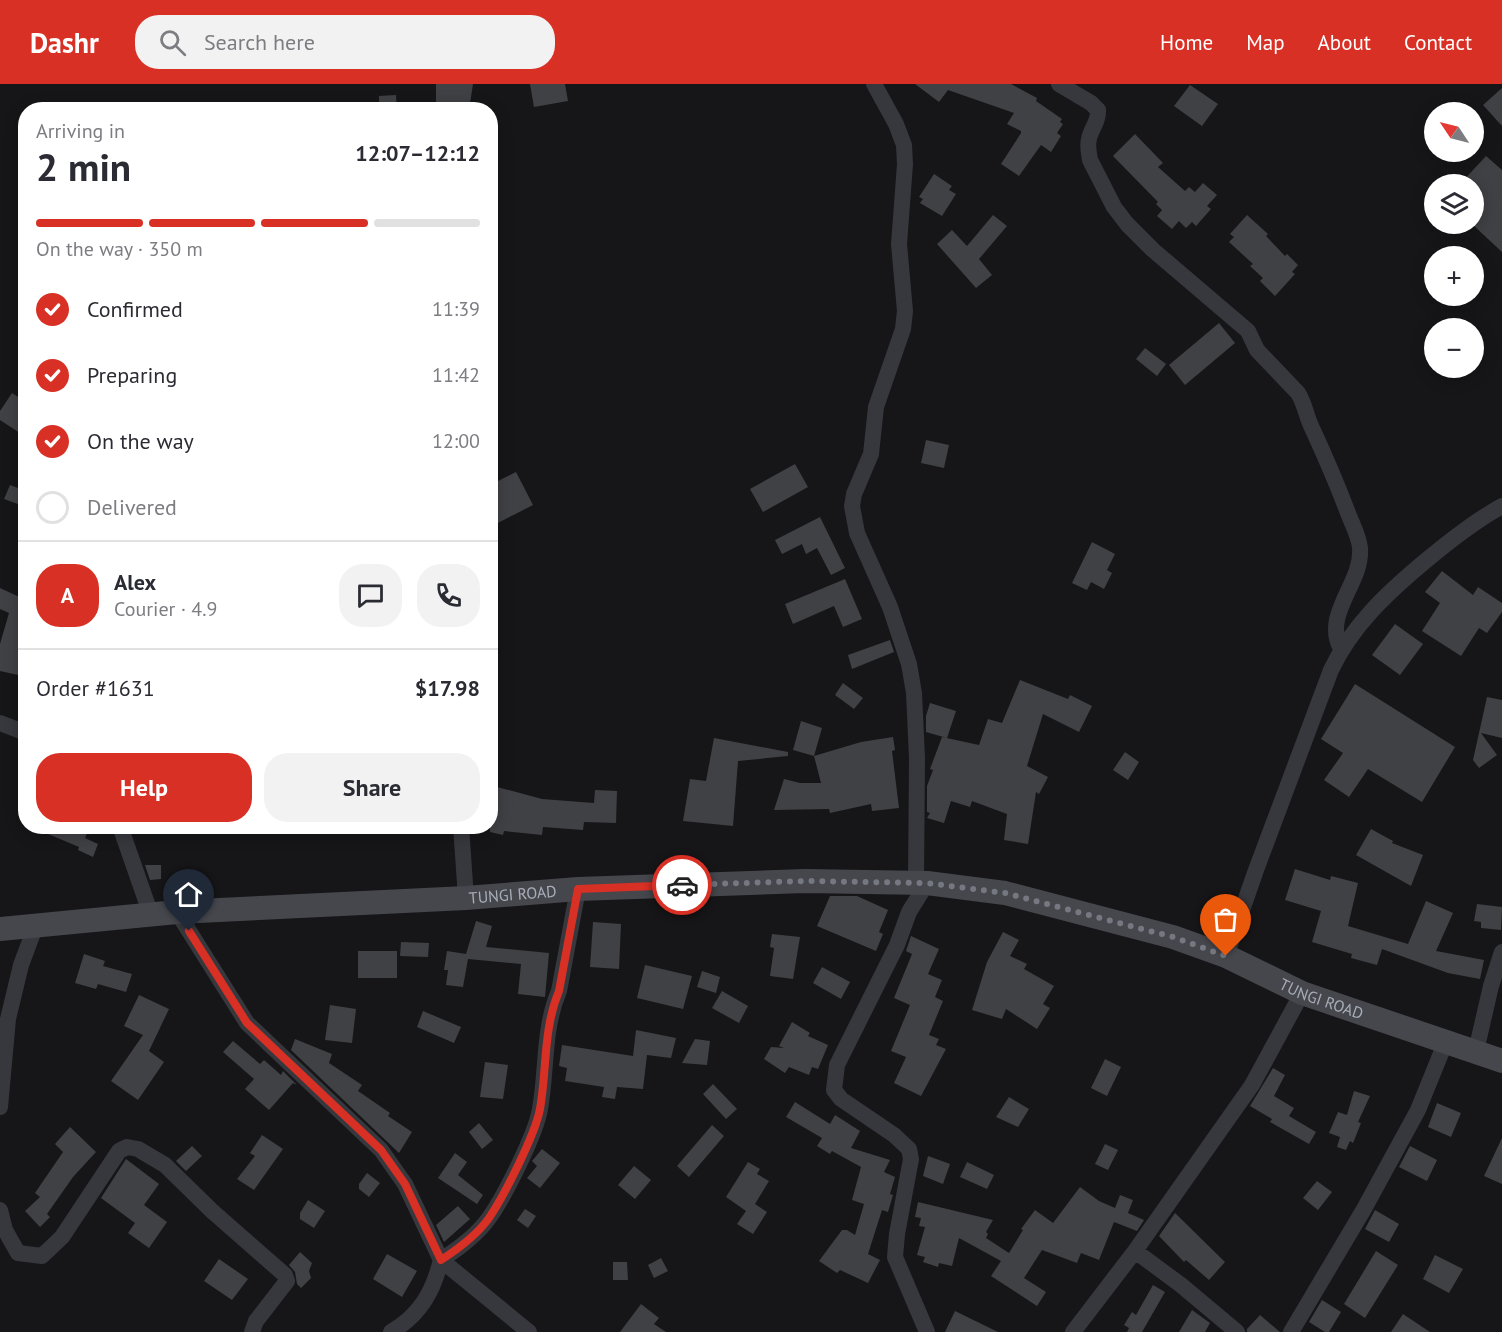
<!DOCTYPE html>
<html lang="en">
<head>
<meta charset="utf-8">
<style>
  :root { --surface:#fff; --page:#f2f2f3; --text:#2b2b33; --muted:#7c7c81; --line:#e1e1e2; --accent:#d93025 }
  body { margin:0; font-family:"PT Sans",sans-serif; background:var(--page); color:var(--text); height:100vh; display:flex; flex-direction:column; font-size:22px; white-space:nowrap }
  * { box-sizing:border-box; margin:0 }
  p { font-size:20px; color:var(--muted) }
  .icon { flex:none; width:33px; height:33px; fill:none; stroke:currentColor; stroke-width:2; stroke-linecap:round; stroke-linejoin:round }
  .map { position:relative; flex:1; overflow:hidden }
  .drawer { position:absolute; left:18px; top:18px; width:480px; height:732px; display:flex; flex-direction:column; background:var(--surface); border-radius:24px; box-shadow:0 3px 15px #0003 }
  .drawer>* { flex:none }
  .needle { width:39px; rotate:305deg }
  .controls { position:absolute; left:1424px; top:18px; display:grid; gap:12px }
  .controls a { display:grid; place-items:center; width:60px; height:60px; border-radius:50%; background:var(--surface); box-shadow:0 3px 15px #0003; font-size:30px }
  .pin { position:absolute; display:grid; place-items:center; width:51px; height:51px; color:#fff; margin:-62px -26px; border-radius:50% 50% 50% 0; rotate:-45deg; box-shadow:0 0 6px #0007 }
  .pin .icon { rotate:45deg }
  .courier { position:absolute; display:grid; place-items:center; width:60px; height:60px; margin:-30px; border:4px solid #d93025; border-radius:50%; background:#fff; color:#222; box-shadow:0 2px 8px #0007 }
  .head em { font-style:normal; font-weight:800 }
  .head div { display:flex; flex-direction:column-reverse }
  .head { display:flex; align-items:center; justify-content:space-between; height:102px; padding:0 18px }
  h1 { font-size:39px; font-weight:800; line-height:45px }
  .bar { display:grid; grid-template-columns:repeat(4,1fr); gap:9px 6px; align-content:center; height:72px; padding:0 18px }
  .bar i { height:8px; border-radius:4px; background:var(--line) }
  .bar .current { background:var(--accent) }
  .bar p { grid-column:span 4 }
  .line { display:flex; align-items:center; gap:15px; padding:0 18px; border-top:2px solid var(--line) }
  .line div { flex:1 }
  .round { display:grid; place-items:center; flex:none; width:63px; height:63px; border-radius:24px; background:var(--page) }
  ol { padding:0 18px; list-style:none }
  li { display:flex; align-items:center; gap:18px; height:66px }
  li p { margin-inline-start:auto }
  li .icon { padding:6px; border-radius:50%; background:var(--accent); color:#fff; stroke-width:4 }
  li:last-child { color:var(--muted) }
  li i { width:33px; height:33px; border:3px solid var(--line); border-radius:50% }
  .cta { display:flex; gap:12px; margin-top:auto; padding:12px 18px }
  .cta a { flex:1; height:69px; border-radius:24px; background:var(--accent); color:#fff; font-size:24px; font-weight:800; line-height:69px; text-align:center }
  .cta a+a { background:var(--page); color:var(--text) }
  header { display:flex; align-items:center; gap:36px; box-sizing:border-box; height:84px; padding:0 30px; background:var(--accent); color:#fff }
  header strong { font-size:28px }
  nav { display:flex; gap:33px; margin-inline-start:auto; font-size:21px }
  .search { width:420px; height:54px; background:var(--page); display:flex; align-items:center; gap:15px; box-sizing:border-box; padding:0 21px; border-radius:24px; color:var(--muted); font-size:22px }
  .map>svg:first-child { display:block }
  .building { fill:#404145 }
  .lines { fill:none; stroke-linecap:round; stroke-linejoin:round }
  .street { stroke:#37383d; stroke-width:16 }
  .secondary { stroke:#45474d; stroke-width:24 }
  .done { stroke:#757880; stroke-width:6; stroke-dasharray:0 10.8 }
  .route { stroke:#d93025; stroke-width:8 }
  .labels { text-anchor:middle; stroke-width:4.5; stroke-linejoin:round; paint-order:stroke }
  .street-label { font-size:16px; fill:#a8adb8; stroke:#111113 }
</style>
</head>
<body>
<header>
<strong>Dashr</strong>
<div class="search"><svg class="icon" aria-label="search" viewBox="0 0 24 24"><circle cx="10" cy="10" r="6"/><path d="M15 15l6 6"/></svg>Search here</div>
<nav><a>Home</a><a>Map</a><a>About</a><a>Contact</a></nav>
</header>
<div class="map">
<svg width="1502" height="1248" viewBox="0 0 1502 1248">
  <rect width="100%" height="100%" fill="#161618"/>
  <!-- building -->
  <path class="building" d="M 436,0 L 473,0 L 469,26 L 436,26 Z
    M 530,0 L 565,0 L 568,17 L 534,23 Z
    M 915,0 L 1011,0 L 1037,14 L 1036,17 L 1062,35 L 1060,38 L 1063,40 L 1057,49 L 1061,52 L 1051,68 L 1041,61 L 1019,92 L 1001,80 L 1021,49 L 1021,47 L 1007,40 L 1014,29 L 948,6 L 939,18 Z
    M 1190,1 L 1218,20 L 1202,42 L 1174,22 Z
    M 1502,4 L 1502,42 L 1483,21 Z
    M 396,11 L 397,26 L 379,26 L 379,12 Z
    M 1135,50 L 1163,79 L 1158,83 L 1185,107 L 1189,103 L 1195,108 L 1203,99 L 1217,111 L 1207,122 L 1211,125 L 1196,142 L 1192,138 L 1186,144 L 1179,137 L 1172,145 L 1157,132 L 1162,126 L 1156,120 L 1158,118 L 1113,72 Z
    M 1486,72 L 1502,86 L 1502,168 L 1473,141 L 1473,100 L 1460,100 Z
    M 934,90 L 952,102 L 949,106 L 956,110 L 942,132 L 920,119 L 923,115 L 919,113 Z
    M 993,131 L 1007,142 L 979,175 L 992,191 L 976,204 L 937,160 L 952,146 L 967,162 Z
    M 1247,131 L 1268,150 L 1266,152 L 1285,172 L 1287,170 L 1298,181 L 1292,188 L 1295,190 L 1275,212 L 1260,197 L 1263,194 L 1250,182 L 1253,180 L 1229,158 L 1234,153 L 1230,150 Z
    M 1219,239 L 1235,259 L 1185,301 L 1169,281 Z
    M 1145,264 L 1166,280 L 1157,292 L 1136,275 Z
    M 12,309 L 26,318 L 26,353 L 0,336 L 0,327 Z
    M 926,356 L 949,361 L 944,384 L 921,379 Z
    M 795,380 L 808,403 L 763,428 L 750,405 Z
    M 516,388 L 533,421 L 490,443 L 490,401 Z
    M 10,401 L 26,407 L 26,423 L 4,415 Z
    M 820,433 L 845,484 L 831,491 L 817,464 L 806,470 L 802,460 L 782,470 L 775,456 Z
    M 1092,458 L 1115,470 L 1107,486 L 1112,489 L 1104,505 L 1091,498 L 1087,506 L 1072,499 Z
    M 1442,487 L 1473,511 L 1478,503 L 1502,519 L 1502,528 L 1487,549 L 1479,544 L 1461,572 L 1422,547 L 1440,519 L 1425,508 Z
    M 845,495 L 862,535 L 843,543 L 834,522 L 793,540 L 785,520 Z
    M 0,504 L 26,516 L 26,558 L 18,591 L 0,587 L 0,560 L 9,529 L 0,525 Z
    M 1395,540 L 1423,560 L 1400,591 L 1372,571 Z
    M 890,556 L 894,568 L 852,585 L 848,571 Z
    M 1020,596 L 1068,615 L 1070,611 L 1092,622 L 1079,648 L 1043,630 L 1027,682 L 1048,693 L 1039,710 L 1036,708 L 1028,760 L 1004,756 L 1007,730 L 972,717 L 970,723 L 951,717 L 944,739 L 927,734 L 930,729 L 927,728 L 927,702 L 933,686 L 930,685 L 942,653 L 979,661 L 988,635 L 1002,639 Z
    M 843,599 L 863,614 L 854,625 L 835,611 Z
    M 1355,600 L 1455,663 L 1422,718 L 1368,685 L 1349,713 L 1324,696 L 1343,669 L 1321,655 Z
    M 1487,613 L 1502,616 L 1502,654 L 1481,649 L 1497,671 L 1479,684 L 1473,676 Z
    M 930,619 L 956,627 L 947,654 L 926,648 L 926,632 Z
    M 801,637 L 822,644 L 814,672 L 793,666 Z
    M 893,653 L 895,666 L 892,667 L 899,724 L 872,727 L 871,720 L 830,729 L 829,725 L 774,726 L 784,695 L 800,699 L 821,699 L 814,672 L 861,658 Z
    M 714,654 L 788,668 L 788,672 L 738,677 L 733,742 L 683,737 L 690,695 L 706,697 Z
    M 1125,668 L 1139,678 L 1128,696 L 1113,686 Z
    M 490,701 L 542,715 L 594,719 L 595,706 L 617,707 L 616,739 L 584,738 L 583,746 L 543,743 L 542,751 L 504,747 L 503,751 L 490,748 Z
    M 29,742 L 90,742 L 85,754 L 98,760 L 93,773 L 78,766 L 79,763 Z
    M 1371,745 L 1393,757 L 1392,759 L 1423,771 L 1411,802 L 1356,771 Z
    M 145,781 L 161,781 L 161,795 L 150,796 Z
    M 1295,785 L 1330,796 L 1331,792 L 1358,799 L 1348,842 L 1408,860 L 1426,817 L 1453,829 L 1436,867 L 1484,876 L 1480,895 L 1448,889 L 1382,865 L 1377,881 L 1351,874 L 1352,870 L 1312,858 L 1321,827 L 1285,816 Z
    M 830,812 L 857,812 L 888,826 L 879,848 L 883,850 L 876,867 L 817,842 Z
    M 1477,820 L 1502,823 L 1501,846 L 1481,844 L 1481,838 L 1474,837 Z
    M 476,837 L 492,842 L 486,863 L 549,869 L 545,913 L 518,910 L 521,880 L 468,875 L 463,903 L 446,901 L 448,886 L 444,886 L 447,867 L 466,870 Z
    M 593,838 L 621,840 L 619,885 L 590,883 Z
    M 1003,848 L 1019,856 L 1010,872 L 1027,880 L 1024,885 L 1054,902 L 1043,920 L 1050,924 L 1037,945 L 1006,925 L 1002,935 L 972,926 L 987,878 Z
    M 772,850 L 800,853 L 793,895 L 770,892 L 774,864 L 770,863 Z
    M 911,852 L 939,865 L 928,890 L 942,896 L 935,913 L 943,917 L 929,951 L 939,955 L 936,961 L 946,965 L 921,1012 L 894,999 L 906,973 L 891,967 L 910,921 L 894,914 L 912,870 L 906,867 Z
    M 401,858 L 429,859 L 428,873 L 400,872 Z
    M 358,867 L 397,867 L 397,894 L 358,894 Z
    M 84,870 L 105,877 L 103,882 L 132,890 L 126,908 L 98,900 L 96,905 L 75,899 Z
    M 645,881 L 692,892 L 683,925 L 637,914 Z
    M 822,883 L 850,898 L 841,915 L 813,899 Z
    M 702,887 L 720,893 L 716,909 L 697,903 Z
    M 722,907 L 748,922 L 739,939 L 712,924 Z
    M 139,911 L 169,925 L 149,967 L 164,978 L 138,1016 L 111,997 L 143,951 L 124,942 Z
    M 330,921 L 356,925 L 352,959 L 325,956 Z
    M 423,927 L 461,943 L 454,959 L 417,943 Z
    M 792,938 L 810,949 L 808,952 L 828,961 L 818,985 L 812,983 L 809,991 L 789,983 L 785,989 L 764,975 L 771,963 L 784,964 L 779,962 Z
    M 636,946 L 676,954 L 671,974 L 647,971 L 643,1005 L 617,1003 L 615,1015 L 602,1013 L 604,1003 L 565,997 L 567,984 L 559,982 L 562,961 L 633,972 Z
    M 295,955 L 332,970 L 329,979 L 362,1001 L 358,1007 L 390,1029 L 388,1032 L 412,1048 L 399,1069 L 291,966 Z
    M 695,955 L 710,957 L 707,981 L 682,979 Z
    M 233,957 L 260,980 L 264,976 L 281,991 L 283,987 L 297,1001 L 293,999 L 269,1026 L 245,1005 L 254,995 L 223,968 Z
    M 1105,975 L 1121,983 L 1107,1012 L 1091,1004 Z
    M 485,978 L 508,981 L 503,1015 L 480,1013 Z
    M 1273,984 L 1285,991 L 1274,1012 L 1294,1024 L 1289,1032 L 1316,1048 L 1309,1060 L 1270,1038 L 1272,1035 L 1250,1022 Z
    M 713,1000 L 737,1025 L 726,1035 L 703,1010 Z
    M 1354,1007 L 1370,1012 L 1358,1038 L 1361,1039 L 1353,1059 L 1350,1057 L 1346,1066 L 1337,1063 L 1340,1053 L 1329,1049 L 1338,1028 L 1347,1031 Z
    M 1009,1013 L 1029,1025 L 1018,1043 L 996,1033 Z
    M 795,1018 L 830,1040 L 835,1031 L 860,1047 L 851,1064 L 890,1076 L 884,1088 L 895,1093 L 890,1110 L 893,1111 L 888,1128 L 882,1126 L 868,1170 L 880,1176 L 868,1199 L 840,1186 L 837,1189 L 819,1177 L 842,1146 L 847,1146 L 855,1151 L 864,1120 L 852,1116 L 861,1083 L 832,1067 L 830,1070 L 817,1062 L 822,1054 L 786,1033 Z
    M 1437,1019 L 1461,1029 L 1451,1053 L 1428,1043 Z
    M 479,1039 L 493,1056 L 482,1065 L 469,1048 Z
    M 712,1041 L 724,1052 L 689,1093 L 677,1082 Z
    M 70,1043 L 96,1068 L 73,1093 L 47,1130 L 50,1133 L 40,1143 L 25,1127 L 40,1113 L 35,1109 L 63,1068 L 55,1060 Z
    M 262,1051 L 283,1065 L 254,1106 L 237,1095 L 255,1072 L 250,1069 Z
    M 1502,1054 L 1502,1100 L 1484,1092 Z
    M 1105,1060 L 1118,1066 L 1108,1086 L 1095,1080 Z
    M 192,1062 L 202,1072 L 186,1087 L 176,1077 Z
    M 1410,1062 L 1437,1076 L 1427,1097 L 1399,1083 Z
    M 542,1065 L 560,1079 L 540,1104 L 527,1094 L 537,1082 L 532,1077 Z
    M 455,1069 L 467,1078 L 458,1091 L 483,1111 L 477,1120 L 438,1094 Z
    M 928,1072 L 950,1080 L 943,1100 L 923,1092 Z
    M 126,1075 L 159,1100 L 144,1121 L 167,1138 L 149,1164 L 128,1149 L 135,1139 L 101,1114 Z
    M 748,1078 L 760,1085 L 757,1090 L 769,1097 L 755,1120 L 767,1128 L 753,1150 L 737,1140 L 746,1127 L 726,1113 Z
    M 967,1078 L 994,1091 L 987,1105 L 960,1093 Z
    M 634,1082 L 651,1096 L 635,1115 L 618,1101 Z
    M 367,1089 L 380,1099 L 369,1113 L 359,1105 L 359,1100 Z
    M 1317,1097 L 1332,1108 L 1318,1126 L 1303,1114 Z
    M 1080,1103 L 1099,1117 L 1115,1124 L 1120,1111 L 1133,1116 L 1128,1129 L 1144,1136 L 1137,1147 L 1114,1138 L 1099,1176 L 1081,1169 L 1077,1179 L 1042,1166 L 1024,1194 L 1046,1208 L 1037,1222 L 991,1192 L 1001,1177 L 959,1154 L 952,1182 L 939,1179 L 938,1183 L 923,1178 L 925,1173 L 917,1171 L 925,1143 L 919,1142 L 921,1134 L 915,1133 L 918,1118 L 993,1136 L 986,1148 L 988,1150 L 986,1154 L 1009,1169 L 1023,1146 L 1021,1145 L 1035,1126 L 1053,1139 Z
    M 308,1116 L 325,1127 L 314,1144 L 300,1135 L 300,1129 Z
    M 458,1122 L 470,1135 L 444,1158 L 436,1141 Z
    M 525,1125 L 536,1132 L 528,1144 L 517,1136 Z
    M 1375,1126 L 1399,1140 L 1389,1158 L 1365,1145 Z
    M 1175,1129 L 1225,1178 L 1209,1196 L 1186,1176 L 1184,1178 L 1159,1152 Z
    M 1376,1167 L 1398,1181 L 1365,1234 L 1344,1220 Z
    M 300,1168 L 312,1179 L 309,1187 L 311,1194 L 301,1204 L 297,1200 L 295,1188 L 289,1181 Z
    M 387,1170 L 417,1187 L 402,1213 L 373,1195 Z
    M 1435,1171 L 1463,1185 L 1449,1209 L 1423,1195 Z
    M 661,1174 L 668,1187 L 654,1194 L 648,1181 Z
    M 219,1175 L 248,1195 L 232,1216 L 204,1197 Z
    M 613,1178 L 627,1178 L 628,1196 L 613,1196 Z
    M 1153,1201 L 1165,1208 L 1142,1248 L 1127,1248 L 1129,1244 L 1124,1241 L 1132,1228 L 1136,1231 Z
    M 1322,1216 L 1341,1228 L 1329,1248 L 1325,1248 L 1309,1238 Z
    M 641,1220 L 659,1234 L 654,1240 L 666,1248 L 620,1248 Z
    M 1192,1226 L 1210,1239 L 1205,1248 L 1179,1248 Z
    M 955,1227 L 998,1248 L 945,1248 Z
    M 1403,1230 L 1430,1248 L 1391,1248 Z
    M 1260,1231 L 1280,1248 L 1247,1248 L 1247,1245 Z"/>
  <g class="lines">
    <!-- street -->
    <path class="street" d="M 874,0 L 896,40 L 904,61 L 905,80 L 899,160 L 905,227 L 903,245 L 876,323 L 871,370 L 854,410 L 852,422 L 857,449 L 890,523 L 909,580 L 914,609 L 917,674 L 916,799
      M 1059,0 L 1091,19 L 1098,26 C 1099,38 1091,44 1089,55 C 1087,61 1089,69 1090,76 L 1114,123 L 1127,140 L 1153,166 L 1248,247 L 1257,266 L 1298,309 C 1305,320 1306,332 1312,344 C 1325,372 1337,400 1348,429 C 1352,440 1359,452 1360,464 C 1363,499 1322,530 1341,565
      M 0,639 L 26,649
      M 120,742 L 151,831
      M 461,742 L 466,814
      M 927,799 L 909,828 L 897,861 L 837,981 L 834,1006 L 841,1015 L 894,1051 L 909,1065 L 911,1075 L 897,1150 L 895,1173 L 927,1248
      M 177,828 L 247,939 L 381,1066 L 405,1100 L 441,1176 L 529,1248
      M 1226,872 L 1256,786 L 1331,586 C 1352,542 1386,510 1423,479 C 1448,458 1473,438 1502,422
      M 1476,967 L 1491,902 L 1502,868
      M 0,1023 L 8,935 L 21,881 L 36,841
      M 0,1126 L 5,1146 L 18,1169 L 42,1172 L 62,1153 L 119,1067 L 127,1063 L 138,1065 L 165,1081 L 212,1127 L 285,1191 L 287,1197 L 256,1237 L 252,1248
      M 1135,1167 L 1181,1201 L 1237,1248
      M 391,1248 C 420,1231 433,1208 441,1176 C 458,1165 477,1151 489,1134 C 504,1113 536,1050 540,1025 C 547,986 543,944 559,907 L 578,805
      M 1073,1248 L 1135,1167 L 1252,1001 L 1302,909
      M 1291,1248 L 1364,1125 L 1418,1026 L 1446,957"/>
    <!-- secondary -->
    <path class="secondary" id="s1" d="M 0,845 L 177,828 L 466,814 L 578,805 L 805,797 L 927,799 L 1005,809 L 1173,853 L 1226,872 L 1302,909 L 1502,977"/>
  </g>
  <g class="lines">
    <!-- done -->
    <path class="done" d="M 682,801 L 805,797 L 927,799 L 1005,809 L 1173,853 L 1226,872"/>
    <!-- route -->
    <path class="route" d="M 189,847 L 247,939 L 381,1066 L 405,1100 L 441,1176 C 458,1165 477,1151 489,1134 C 504,1112 535,1051 540,1025 C 547,986 543,945 559,907 L 578,805 L 682,801"/>
  </g>
  <g class="labels">
    <!-- street labels -->
    <g class="street-label">
      <text dy="6" stroke="none"><textPath href="#s1" startOffset="514">TUNGI ROAD</textPath></text>
      <text dy="6" stroke="none"><textPath href="#s1" startOffset="1342">TUNGI ROAD</textPath></text>
    </g>
  </g>
</svg>
<div class="controls">
<a><svg class="needle" viewBox="-14 -14 28 28"><path d="M0-13l5 13h-10z" fill="#e53935"/><path d="M0 13l5-13h-10z" fill="#7c7c81"/></svg></a>
<a><svg class="icon" aria-label="layers" viewBox="0 0 24 24"><path d="M12 4l9 5-9 5-9-5zM3 14l9 5 9-5"/></svg></a>
<a>+</a>
<a>−</a>
</div>
<div class="pin" style="left:1226px;top:872px;background:#ea580c"><svg class="icon" aria-label="bag" viewBox="0 0 24 24"><path d="M5 8h14l-1 12H6zM9 8a3 3 0 0 1 6 0"/></svg></div>
<div class="pin" style="left:189px;top:847px;background:#1f2937"><svg class="icon" aria-label="home" viewBox="0 0 24 24"><path d="M3 11l9-7 9 7M6 9v11h12V9"/></svg></div>
<div class="courier" style="left:682px;top:801px"><svg class="icon" aria-label="car" viewBox="0 0 24 24"><path d="M5 17H2v-5l4-1 3-4h7l3 4 3 1v5h-3M9 17h6M6 11h13"/><circle cx="7" cy="17" r="2"/><circle cx="17" cy="17" r="2"/></svg></div>
<section class="drawer">
<div class="head"><div><h1>2 min</h1><p>Arriving in</p></div><em>12:07–12:12</em></div>
<div class="bar"><i class="current"></i><i class="current"></i><i class="current"></i><i></i><p>On the way · 350 m</p></div>
<ol>
<li><svg class="icon" aria-label="check" viewBox="0 0 24 24"><path d="M5 12l5 5 9-10"/></svg>Confirmed<p>11:39</p></li>
<li><svg class="icon" aria-label="check" viewBox="0 0 24 24"><path d="M5 12l5 5 9-10"/></svg>Preparing<p>11:42</p></li>
<li><svg class="icon" aria-label="check" viewBox="0 0 24 24"><path d="M5 12l5 5 9-10"/></svg>On the way<p>12:00</p></li>
<li><i></i>Delivered</li>
</ol>
<div class="line" style="height:108px"><b class="round" style="background:var(--accent);color:#fff">A</b><div><b>Alex</b><p>Courier · 4.9</p></div><a class="round"><svg class="icon" aria-label="chat" viewBox="0 0 24 24"><path d="M4 5h16v11H9l-5 4z"/></svg></a><a class="round"><svg class="icon" aria-label="phone" viewBox="0 0 24 24"><path d="M5 4h4l2 5-3 2q2 4 5 5l2-3 5 2v4C11 20 4 13 5 4z"/></svg></a></div>
<div class="line" style="height:78px"><div>Order #1631</div><b>$17.98</b></div>
<div class="cta"><a>Help</a><a>Share</a></div>
</section>
</div>
</body>
</html>
